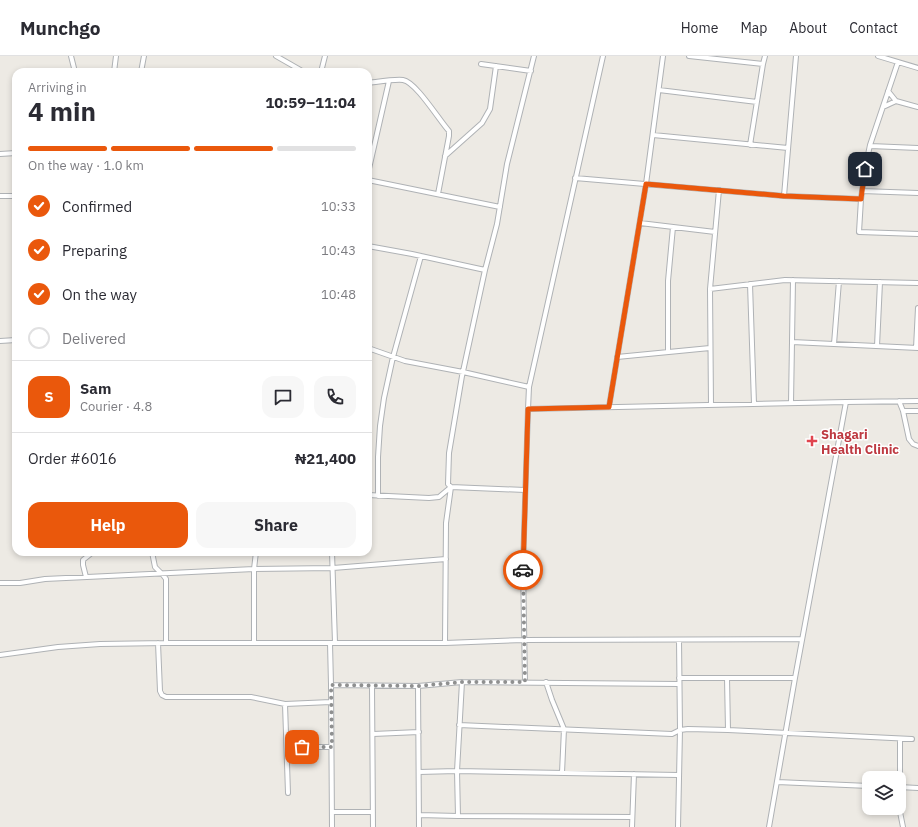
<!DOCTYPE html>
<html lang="en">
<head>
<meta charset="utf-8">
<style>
  :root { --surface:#fff; --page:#f7f7f7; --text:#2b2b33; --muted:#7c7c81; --line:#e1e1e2; --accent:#ea580c }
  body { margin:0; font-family:"IBM Plex Sans",sans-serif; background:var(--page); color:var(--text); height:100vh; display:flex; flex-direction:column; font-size:15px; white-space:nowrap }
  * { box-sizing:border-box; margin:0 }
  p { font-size:13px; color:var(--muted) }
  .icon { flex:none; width:22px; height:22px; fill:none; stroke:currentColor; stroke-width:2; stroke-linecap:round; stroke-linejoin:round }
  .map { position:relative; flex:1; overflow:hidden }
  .panel { position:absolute; left:12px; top:12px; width:360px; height:488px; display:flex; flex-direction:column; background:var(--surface); border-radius:12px; box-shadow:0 2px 6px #0003 }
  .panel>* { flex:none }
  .fabs { position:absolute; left:862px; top:715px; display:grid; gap:8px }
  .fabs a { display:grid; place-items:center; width:44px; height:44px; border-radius:8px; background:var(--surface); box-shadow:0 2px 6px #0003; font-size:20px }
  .pin { position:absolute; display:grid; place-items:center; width:34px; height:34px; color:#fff; margin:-17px; border-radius:8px; box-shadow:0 2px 6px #0006 }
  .courier { position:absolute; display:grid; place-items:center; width:40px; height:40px; margin:-20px; border:3px solid #ea580c; border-radius:50%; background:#fff; color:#222; box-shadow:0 1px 5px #0007 }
  .headline em { font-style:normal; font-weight:800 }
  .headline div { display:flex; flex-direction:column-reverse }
  .headline { display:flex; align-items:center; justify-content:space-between; height:68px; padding:0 16px }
  h1 { font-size:26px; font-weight:800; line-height:30px }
  .bar { display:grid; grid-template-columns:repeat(4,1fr); gap:6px 4px; align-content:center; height:48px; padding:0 16px }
  .bar i { height:5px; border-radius:3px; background:var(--line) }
  .bar .on { background:var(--accent) }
  .bar p { grid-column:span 4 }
  .line { display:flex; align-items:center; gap:10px; padding:0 16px; border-top:1px solid var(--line) }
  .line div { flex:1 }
  .round { display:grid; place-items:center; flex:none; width:42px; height:42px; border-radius:12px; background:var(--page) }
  ol { padding:0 16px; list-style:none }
  li { display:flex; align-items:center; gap:12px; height:44px }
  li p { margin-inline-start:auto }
  li .icon { padding:4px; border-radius:50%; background:var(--accent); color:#fff; stroke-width:4 }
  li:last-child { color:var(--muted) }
  li i { width:22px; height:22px; border:2px solid var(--line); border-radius:50% }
  .cta { display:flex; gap:8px; margin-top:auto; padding:8px 16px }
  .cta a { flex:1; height:46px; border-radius:12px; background:var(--accent); color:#fff; font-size:16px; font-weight:800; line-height:46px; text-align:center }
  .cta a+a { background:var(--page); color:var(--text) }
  header { display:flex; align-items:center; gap:24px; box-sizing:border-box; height:56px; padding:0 20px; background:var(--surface); border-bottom:1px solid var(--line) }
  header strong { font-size:19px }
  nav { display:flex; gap:22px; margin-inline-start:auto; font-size:14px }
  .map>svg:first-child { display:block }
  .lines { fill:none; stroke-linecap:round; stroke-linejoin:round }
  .street-casing { stroke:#afb2b5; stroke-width:6 }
  .street { stroke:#fff; stroke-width:4 }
  .done { stroke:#8f9090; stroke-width:4; stroke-dasharray:0 7.2 }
  .route { stroke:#ea580c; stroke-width:5 }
  .health-dot { fill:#e0444e; stroke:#fff; stroke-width:1.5 }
  .labels { text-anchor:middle; stroke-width:3; stroke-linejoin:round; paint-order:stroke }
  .health-label { font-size:13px; font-weight:bold; fill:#be3a42; stroke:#fff; text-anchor:start }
</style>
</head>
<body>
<header>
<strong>Munchgo</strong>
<nav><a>Home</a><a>Map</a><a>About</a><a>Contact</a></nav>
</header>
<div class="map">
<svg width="918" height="771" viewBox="0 0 918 771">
  <rect width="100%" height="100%" fill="#edeae4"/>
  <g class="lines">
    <!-- street casing -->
    <g class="street-casing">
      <path id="street" d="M 71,0 L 75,16
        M 276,0 L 304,16
        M 603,0 L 529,331 L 528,353 L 846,346 L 795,622 L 769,771
        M 689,0 L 763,8
        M 878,0 L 918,12
        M 898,6 L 870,89 L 865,113 L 861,143 L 859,176 L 918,178
        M 481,8 L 531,15
        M 114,16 L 116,0
        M 141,16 L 144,0
        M 321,16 L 325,0
        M 368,27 C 377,26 394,23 403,24 C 416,26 439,64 449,75 L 449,80 L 438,138
        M 659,34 L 757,46
        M 888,35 L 896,45 L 918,51
        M 883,51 L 896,45
        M 653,79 L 788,92
        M 750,89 L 763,8 L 765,0
        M 870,90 L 918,92
        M 0,98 L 16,97
        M 445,100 L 482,67 L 490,53 L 496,10
        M 368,117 L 389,25
        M 575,122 L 784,140 L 861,143
        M 368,124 L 500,151
        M 862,135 L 918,137
        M 0,140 L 16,140
        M 784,140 L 796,0
        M 640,167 L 715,176
        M 368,190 L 412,198 L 485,214
        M 750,228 L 754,348
        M 710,233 L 785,224 L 918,227
        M 0,285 L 16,284
        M 792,286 L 918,292
        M 834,288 L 839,225
        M 877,290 L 880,226
        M 368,292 L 405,305 L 463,316 L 529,331
        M 916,292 L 918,252
        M 668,296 L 668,225 L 673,171
        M 617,301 L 710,292
        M 899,345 L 903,355 L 909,383 L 913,388 L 918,390
        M 846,346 L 918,345
        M 791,347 L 793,224
        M 711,349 L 710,233 L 719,134
        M 609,351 L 646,128 L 663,0
        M 903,355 L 918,355
        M 368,439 L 429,442 L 439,441 L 451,431 L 525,434
        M 378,440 L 378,401 L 380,370 L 384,342 L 393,301 L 421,200
        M 152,496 L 155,511 L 163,519 L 166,523 L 166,587
        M 332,496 L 335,587
        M 86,521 L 83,509 L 83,504 L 93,496
        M 0,527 L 20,527 L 45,523 L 254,513 L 333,512 L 446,503
        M 158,587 L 160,635 L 162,639 L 166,641 L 251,641 L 285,648 L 331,646
        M 254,587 L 254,513 L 256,496
        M 330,587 L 331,629 L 332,771
        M 445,587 L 446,467 L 451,431 L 448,428 L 449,397 L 462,320 L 485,214 L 497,168 L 507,108 L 534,0
        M 0,599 L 58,591 L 100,588 L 166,587 L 445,587 L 524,584 L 802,583
        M 679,622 L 795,622
        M 727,622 L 728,674
        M 525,626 L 523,510 L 528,353
        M 546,626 L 552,644 L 564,673 L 562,717
        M 331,629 L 418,630 L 462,626 L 679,628
        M 372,630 L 373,771
        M 418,630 L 419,771
        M 285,648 L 288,737
        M 459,669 L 672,678 L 680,674 L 688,673 L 728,674 L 912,683
        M 373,678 L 419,676
        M 900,683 L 900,756 L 903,771
        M 287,691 L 331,691
        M 419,716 L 457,715 L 678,719
        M 777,726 L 869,730
        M 899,731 L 918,732
        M 332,756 L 373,756
        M 419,759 L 458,760 L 632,761
        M 458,760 L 457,715 L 462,626
        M 632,771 L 634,718
        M 678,771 L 680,674 L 679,584"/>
    </g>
    <!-- street -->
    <use href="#street" class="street"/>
  </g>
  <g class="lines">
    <!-- done -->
    <path class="done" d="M 302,691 L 332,691 L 331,629 L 418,630 L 462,626 L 525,626 L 523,514"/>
    <!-- route -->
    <path class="route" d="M 523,514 L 528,353 L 609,351 L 646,128 L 784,140 L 861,143 L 865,113"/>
  </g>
  <!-- markers -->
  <path class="health-dot" d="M810 379h4v4h4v4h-4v4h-4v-4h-4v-4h4z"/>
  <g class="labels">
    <!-- health labels -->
    <g class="health-label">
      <text x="821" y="383">Shagari<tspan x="821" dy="15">Health Clinic</tspan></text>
    </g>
  </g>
</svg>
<div class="fabs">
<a><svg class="icon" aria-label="layers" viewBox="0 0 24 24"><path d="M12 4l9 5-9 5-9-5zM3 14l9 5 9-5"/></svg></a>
</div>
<div class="pin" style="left:302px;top:691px;background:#ea580c"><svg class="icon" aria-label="bag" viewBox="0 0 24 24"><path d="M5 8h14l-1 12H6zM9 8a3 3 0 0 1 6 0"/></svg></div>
<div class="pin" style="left:865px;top:113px;background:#1f2937"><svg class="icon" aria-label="home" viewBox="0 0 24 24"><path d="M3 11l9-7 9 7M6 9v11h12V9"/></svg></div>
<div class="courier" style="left:523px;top:514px"><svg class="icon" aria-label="car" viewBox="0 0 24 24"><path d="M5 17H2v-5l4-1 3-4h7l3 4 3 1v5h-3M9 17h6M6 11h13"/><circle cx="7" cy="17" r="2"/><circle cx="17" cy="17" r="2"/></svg></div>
<section class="panel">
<div class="headline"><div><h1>4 min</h1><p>Arriving in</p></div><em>10:59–11:04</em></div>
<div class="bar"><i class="on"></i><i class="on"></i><i class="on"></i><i></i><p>On the way · 1.0 km</p></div>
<ol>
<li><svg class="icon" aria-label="check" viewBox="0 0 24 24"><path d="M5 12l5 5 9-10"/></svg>Confirmed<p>10:33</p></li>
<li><svg class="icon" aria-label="check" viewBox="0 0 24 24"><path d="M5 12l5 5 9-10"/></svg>Preparing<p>10:43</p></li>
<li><svg class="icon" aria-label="check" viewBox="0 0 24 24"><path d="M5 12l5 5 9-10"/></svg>On the way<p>10:48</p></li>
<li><i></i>Delivered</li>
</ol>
<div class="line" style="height:72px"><b class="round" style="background:var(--accent);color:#fff">S</b><div><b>Sam</b><p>Courier · 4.8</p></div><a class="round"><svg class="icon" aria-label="chat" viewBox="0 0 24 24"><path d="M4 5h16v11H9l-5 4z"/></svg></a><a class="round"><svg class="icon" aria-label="phone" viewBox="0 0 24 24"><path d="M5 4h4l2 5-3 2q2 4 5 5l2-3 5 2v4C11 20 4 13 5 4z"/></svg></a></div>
<div class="line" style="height:52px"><div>Order #6016</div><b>₦21,400</b></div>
<div class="cta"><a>Help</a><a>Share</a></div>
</section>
</div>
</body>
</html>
